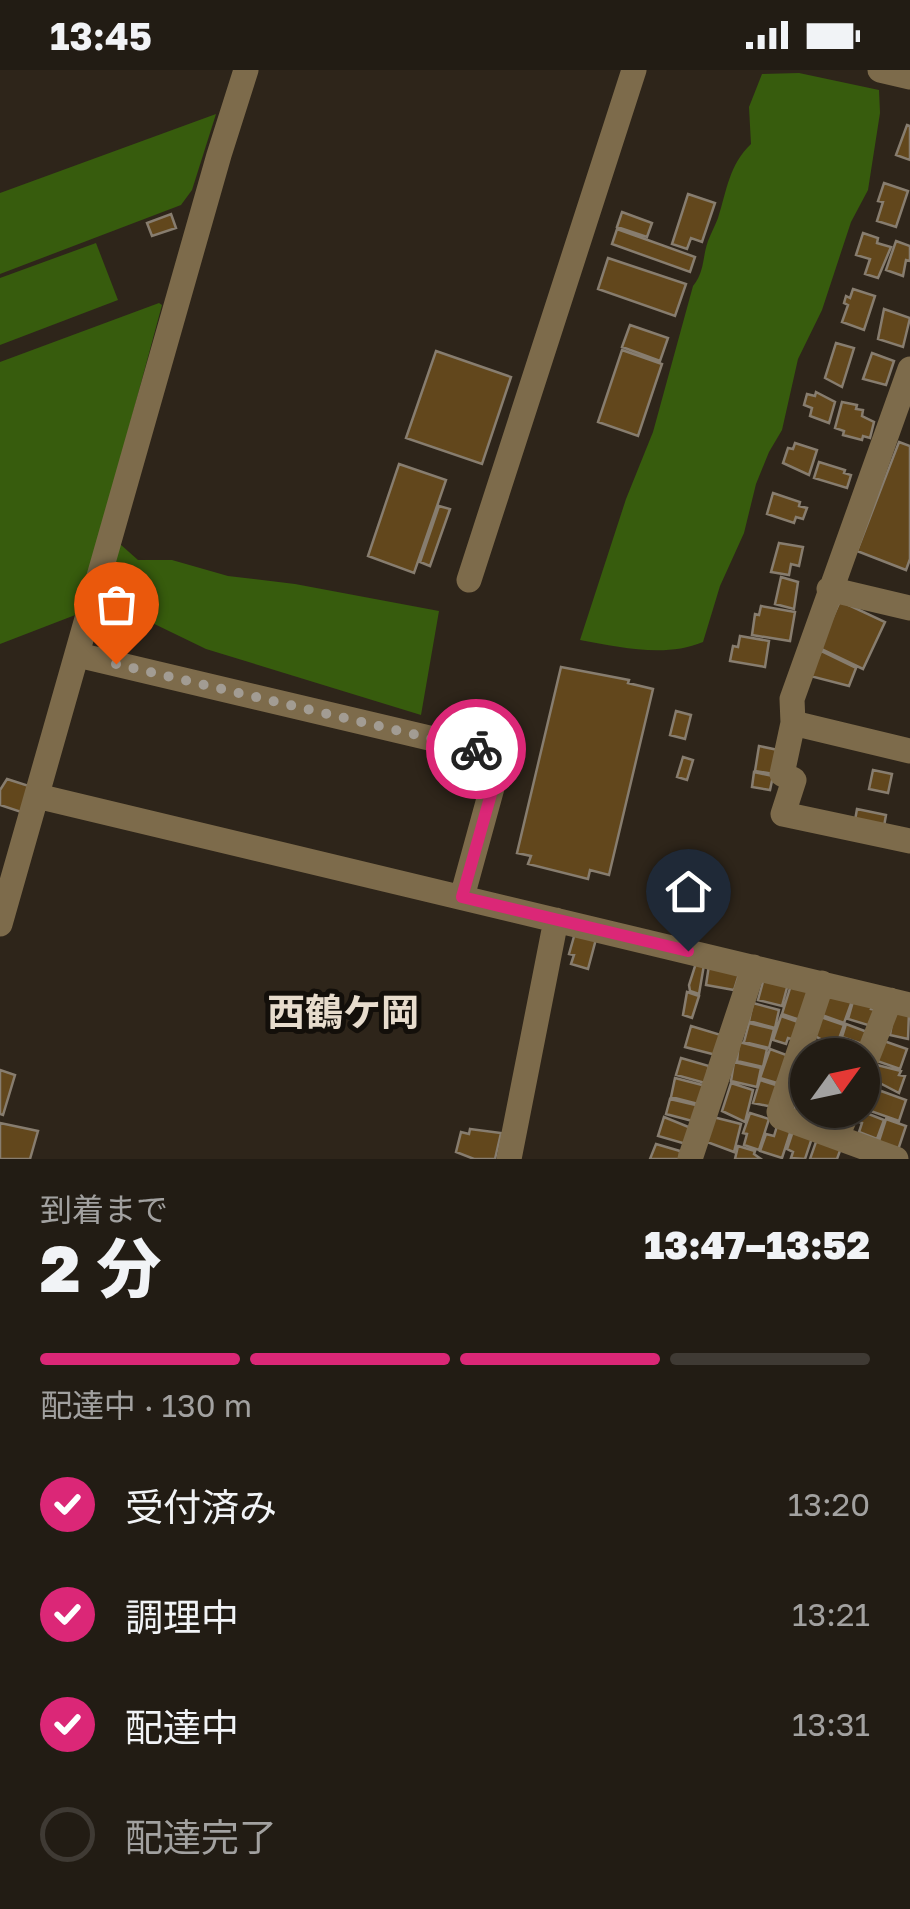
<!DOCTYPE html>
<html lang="ja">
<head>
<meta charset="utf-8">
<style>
  :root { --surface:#221c14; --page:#2a251d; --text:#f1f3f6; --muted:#a2a1a0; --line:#3f3a34; --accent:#db2777 }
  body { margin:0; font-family:"Golos Text","Noto Sans JP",sans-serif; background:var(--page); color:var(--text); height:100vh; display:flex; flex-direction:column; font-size:38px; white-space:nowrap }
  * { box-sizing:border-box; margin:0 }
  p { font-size:32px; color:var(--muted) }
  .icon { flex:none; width:55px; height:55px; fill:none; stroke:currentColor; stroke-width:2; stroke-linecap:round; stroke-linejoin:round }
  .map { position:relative; height:1089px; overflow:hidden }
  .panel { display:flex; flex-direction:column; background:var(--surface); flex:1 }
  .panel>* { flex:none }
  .needle { width:65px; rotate:57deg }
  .tools { position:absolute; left:790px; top:968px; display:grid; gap:20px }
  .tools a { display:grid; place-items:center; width:90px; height:90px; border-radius:50%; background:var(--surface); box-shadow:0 5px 15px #0003,0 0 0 2px var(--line); font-size:50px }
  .pin { position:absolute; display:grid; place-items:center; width:85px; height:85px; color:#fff; margin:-102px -42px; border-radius:50% 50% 50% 0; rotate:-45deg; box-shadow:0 0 10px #0007 }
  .pin .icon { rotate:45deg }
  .courier { position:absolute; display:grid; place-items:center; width:100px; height:100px; margin:-50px; border:8px solid #db2777; border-radius:50%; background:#fff; color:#222; box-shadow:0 2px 12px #0007 }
  .overview em { font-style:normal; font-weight:800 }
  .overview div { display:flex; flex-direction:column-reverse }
  .overview { display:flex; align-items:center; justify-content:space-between; height:170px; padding:0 40px }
  h1 { font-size:65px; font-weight:800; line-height:75px }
  .bar { display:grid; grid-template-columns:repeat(4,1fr); gap:15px 10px; align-content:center; height:120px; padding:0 40px }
  .bar i { height:12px; border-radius:8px; background:var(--line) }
  .bar .current { background:var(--accent) }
  .bar p { grid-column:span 4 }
  ol { padding:0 40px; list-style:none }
  li { display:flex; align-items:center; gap:30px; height:110px }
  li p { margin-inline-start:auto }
  li .icon { padding:10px; border-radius:50%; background:var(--accent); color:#fff; stroke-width:4 }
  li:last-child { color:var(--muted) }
  li i { width:55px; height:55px; border:5px solid var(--line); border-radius:50% }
  .status { display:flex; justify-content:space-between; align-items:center; height:70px; padding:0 50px; background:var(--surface); direction:ltr }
  .status svg { height:28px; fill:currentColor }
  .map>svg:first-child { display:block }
  .green { fill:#375c0d }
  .building { fill:#62471c; stroke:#877d6f; stroke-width:2.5 }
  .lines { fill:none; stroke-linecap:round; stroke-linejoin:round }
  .minor { stroke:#7d6b4b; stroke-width:25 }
  .done { stroke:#a29c93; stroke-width:10; stroke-dasharray:0 18 }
  .route { stroke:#db2777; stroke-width:12 }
  .labels { text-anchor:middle; stroke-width:10; stroke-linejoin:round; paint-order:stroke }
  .neighbourhood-label { font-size:38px; font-weight:bold; fill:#e7dccd; stroke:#130f0a }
</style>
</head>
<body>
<div class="status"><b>13:45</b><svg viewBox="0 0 49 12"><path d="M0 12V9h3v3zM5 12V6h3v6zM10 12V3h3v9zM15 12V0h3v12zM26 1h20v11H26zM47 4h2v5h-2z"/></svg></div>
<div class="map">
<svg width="910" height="1089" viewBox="0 0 910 1089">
  <rect width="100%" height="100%" fill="#2e251a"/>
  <!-- green -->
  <path class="green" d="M 799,3 L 879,20 L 880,43 L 868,120 L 851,152 L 822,240 L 798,289 L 782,360 L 769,382 L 756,414 L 744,463 L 720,516 L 703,572 C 665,588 620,577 580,570 L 626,429 L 653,362 L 693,216 C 705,201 702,188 708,171 C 711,163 715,156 718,148 C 727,120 729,95 751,74 L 749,37 L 762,4 Z
    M 216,44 L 192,120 L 181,135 L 0,204 L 0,123 Z
    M 96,173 L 118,230 L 0,275 L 0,208 Z
    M 159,233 L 162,235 L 102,458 L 138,490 L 172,490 L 228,506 L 295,514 L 439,541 L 421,645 L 206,579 L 109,532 L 0,574 L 0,292 Z"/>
  <!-- building -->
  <path class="building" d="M 907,55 L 910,56 L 910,90 L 896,85 Z
    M 884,113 L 908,121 L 896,157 L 877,151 L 883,132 L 878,131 Z
    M 688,124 L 715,133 L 702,172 L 691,168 L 687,179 L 672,174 Z
    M 622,142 L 652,153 L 647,167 L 617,157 Z
    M 171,144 L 176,158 L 152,166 L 147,153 Z
    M 617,159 L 695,187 L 690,202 L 612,174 Z
    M 863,163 L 878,168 L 877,173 L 891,177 L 878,208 L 865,204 L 870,189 L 856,185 Z
    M 896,171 L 910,176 L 910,191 L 906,190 L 903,206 L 886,200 Z
    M 608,188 L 686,214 L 675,246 L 598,219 Z
    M 853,219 L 875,226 L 864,260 L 842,252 L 848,235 L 844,233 L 846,226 L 850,228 Z
    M 884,239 L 910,248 L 903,277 L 878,269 Z
    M 630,255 L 668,268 L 660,291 L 622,277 Z
    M 836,273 L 854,278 L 842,317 L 825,308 Z
    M 622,280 L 662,294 L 638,366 L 598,352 Z
    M 436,281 L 511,307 L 482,394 L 406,368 Z
    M 872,283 L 894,291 L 886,315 L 863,309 Z
    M 816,322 L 835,332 L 829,353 L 810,346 L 812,338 L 804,335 L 807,324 L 815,326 Z
    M 842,332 L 857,335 L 856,339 L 863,340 L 862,346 L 874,352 L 870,368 L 863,366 L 862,370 L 843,365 L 844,361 L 835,358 Z
    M 899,372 L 910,376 L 910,489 L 906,500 L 857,481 Z
    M 795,373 L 817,380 L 809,405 L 783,393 L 788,378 L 793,379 Z
    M 819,392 L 845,400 L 844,403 L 851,405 L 847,418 L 814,408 Z
    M 399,394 L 446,410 L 414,503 L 368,486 Z
    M 773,423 L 800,432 L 799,436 L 807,438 L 803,449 L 796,447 L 794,453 L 767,444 Z
    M 439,436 L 450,439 L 430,496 L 420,492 Z
    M 779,473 L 803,477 L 799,496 L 791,494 L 789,505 L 771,502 Z
    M 781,507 L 798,512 L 794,539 L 775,534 Z
    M 840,531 L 885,552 L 863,599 L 819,578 Z
    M 761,536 L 795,542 L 790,571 L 752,565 L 755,544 L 759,545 Z
    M 740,566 L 769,571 L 765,597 L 730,591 L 733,576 L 738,577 Z
    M 821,581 L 856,598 L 849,616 L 810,606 Z
    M 561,597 L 629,610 L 628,613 L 653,619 L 609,805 L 590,800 L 588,809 L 528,794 L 531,786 L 517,783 Z
    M 676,641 L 691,645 L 685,669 L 670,665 Z
    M 759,676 L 778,680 L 774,704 L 755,701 Z
    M 683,687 L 693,690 L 687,710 L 677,707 Z
    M 873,700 L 892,704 L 888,723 L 869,719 Z
    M 754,702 L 773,706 L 770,720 L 752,717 Z
    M 7,709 L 29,716 L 21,742 L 0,735 L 0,720 Z
    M 857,739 L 886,745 L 883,762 L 854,756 Z
    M 575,863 L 596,869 L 588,899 L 571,894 L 574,885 L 569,884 Z
    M 696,893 L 704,895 L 699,924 L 690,921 L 689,915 Z
    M 709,895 L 739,904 L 734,920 L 706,915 Z
    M 764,908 L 788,914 L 782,936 L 758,930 Z
    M 791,915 L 809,921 L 800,950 L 782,944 Z
    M 687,922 L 699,926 L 692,948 L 683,945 Z
    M 825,926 L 852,931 L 844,953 L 819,944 Z
    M 854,928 L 873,934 L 871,939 L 876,940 L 871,956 L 848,949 Z
    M 753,933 L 779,940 L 775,958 L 749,951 Z
    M 894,941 L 909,942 L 908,969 L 890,965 Z
    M 781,946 L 801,953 L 795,970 L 788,968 L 786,974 L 773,970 Z
    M 818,946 L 844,955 L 836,977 L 813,965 Z
    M 749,953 L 774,959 L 769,978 L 744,972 Z
    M 846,954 L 870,963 L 865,975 L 842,967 Z
    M 691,956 L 721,965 L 716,985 L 685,977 Z
    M 884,971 L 907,979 L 900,999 L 877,991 Z
    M 739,972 L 767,979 L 763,997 L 737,991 Z
    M 770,979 L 789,986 L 777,1013 L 760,1008 Z
    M 681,988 L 709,996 L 705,1013 L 676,1005 Z
    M 734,992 L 761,998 L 757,1017 L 731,1011 Z
    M 877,995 L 901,1001 L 899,1005 L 905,1006 L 899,1023 L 872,1009 Z
    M 0,1000 L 15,1005 L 3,1045 L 0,1044 Z
    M 675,1008 L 706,1016 L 702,1035 L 671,1027 Z
    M 760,1010 L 779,1016 L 773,1037 L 753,1033 Z
    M 731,1013 L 753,1020 L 745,1052 L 722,1041 Z
    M 870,1017 L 906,1030 L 899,1051 L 862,1038 Z
    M 800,1021 L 808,1024 L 808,1040 L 834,1040 L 831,1048 L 814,1042 L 812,1049 L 793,1043 Z
    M 670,1029 L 700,1036 L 696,1052 L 666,1044 Z
    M 861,1041 L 884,1050 L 877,1069 L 859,1062 L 862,1053 L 857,1051 Z
    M 750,1043 L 769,1049 L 759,1080 L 744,1075 L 747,1064 L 743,1063 Z
    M 664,1047 L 691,1058 L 686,1074 L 658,1066 Z
    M 713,1047 L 741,1054 L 734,1082 L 707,1072 Z
    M 886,1049 L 906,1056 L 898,1080 L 878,1074 Z
    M 0,1053 L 38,1061 L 30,1089 L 0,1089 Z
    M 777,1056 L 791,1060 L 782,1088 L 760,1081 L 766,1064 L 774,1066 Z
    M 470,1059 L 501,1063 L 495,1089 L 474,1089 L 456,1082 L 461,1062 L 469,1064 Z
    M 793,1061 L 812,1068 L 805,1089 L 791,1088 L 793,1082 L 787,1079 Z
    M 817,1069 L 841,1078 L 837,1089 L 810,1089 Z
    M 656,1074 L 680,1081 L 680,1089 L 650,1089 Z
    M 738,1076 L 755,1081 L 754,1084 L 761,1089 L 735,1089 Z"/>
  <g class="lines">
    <!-- minor -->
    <path class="minor" d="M 880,0 L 910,7
      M 910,299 L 792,629 L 793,653 L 782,704 L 794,710 L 783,744 L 910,771
      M 469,510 L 634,0
      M 829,519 L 910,538
      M 78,585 L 501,685 L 462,827
      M 793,653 L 910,681
      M 37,726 L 910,935
      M 0,854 L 219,85 L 246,0
      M 822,913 L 779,1042 L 781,1047 L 896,1089
      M 862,1001 L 890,930
      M 837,1067 L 848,1040
      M 509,1089 L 556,850
      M 690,1089 L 754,897"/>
  </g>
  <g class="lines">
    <!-- done -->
    <path class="done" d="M 116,594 L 476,679"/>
    <!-- route -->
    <path class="route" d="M 476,679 L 502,685 L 462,827 L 688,881"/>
  </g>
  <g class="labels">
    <!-- neighbourhood labels -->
    <g class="neighbourhood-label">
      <text x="343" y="956">西鶴ケ岡</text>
    </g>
  </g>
</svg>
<div class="tools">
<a><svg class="needle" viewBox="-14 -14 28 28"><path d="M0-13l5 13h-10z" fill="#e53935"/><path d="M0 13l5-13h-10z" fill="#a2a1a0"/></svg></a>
</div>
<div class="pin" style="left:116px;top:594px;background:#ea580c"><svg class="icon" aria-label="bag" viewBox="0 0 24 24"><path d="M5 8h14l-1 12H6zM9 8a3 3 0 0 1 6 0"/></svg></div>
<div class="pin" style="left:688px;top:881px;background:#1f2937"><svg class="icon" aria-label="home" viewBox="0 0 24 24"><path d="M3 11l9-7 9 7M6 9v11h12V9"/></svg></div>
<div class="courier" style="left:476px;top:679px"><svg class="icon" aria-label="bike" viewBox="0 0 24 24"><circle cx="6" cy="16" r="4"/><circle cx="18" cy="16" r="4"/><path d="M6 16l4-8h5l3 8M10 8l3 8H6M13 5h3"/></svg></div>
</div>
<section class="panel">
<div class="overview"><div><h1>2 分</h1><p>到着まで</p></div><em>13:47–13:52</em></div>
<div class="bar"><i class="current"></i><i class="current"></i><i class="current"></i><i></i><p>配達中 · 130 m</p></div>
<ol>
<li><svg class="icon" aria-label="check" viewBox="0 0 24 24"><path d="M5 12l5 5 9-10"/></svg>受付済み<p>13:20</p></li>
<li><svg class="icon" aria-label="check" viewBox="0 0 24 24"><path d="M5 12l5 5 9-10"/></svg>調理中<p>13:21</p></li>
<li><svg class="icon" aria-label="check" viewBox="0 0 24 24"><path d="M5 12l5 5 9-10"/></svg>配達中<p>13:31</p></li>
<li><i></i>配達完了</li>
</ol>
</section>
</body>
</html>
